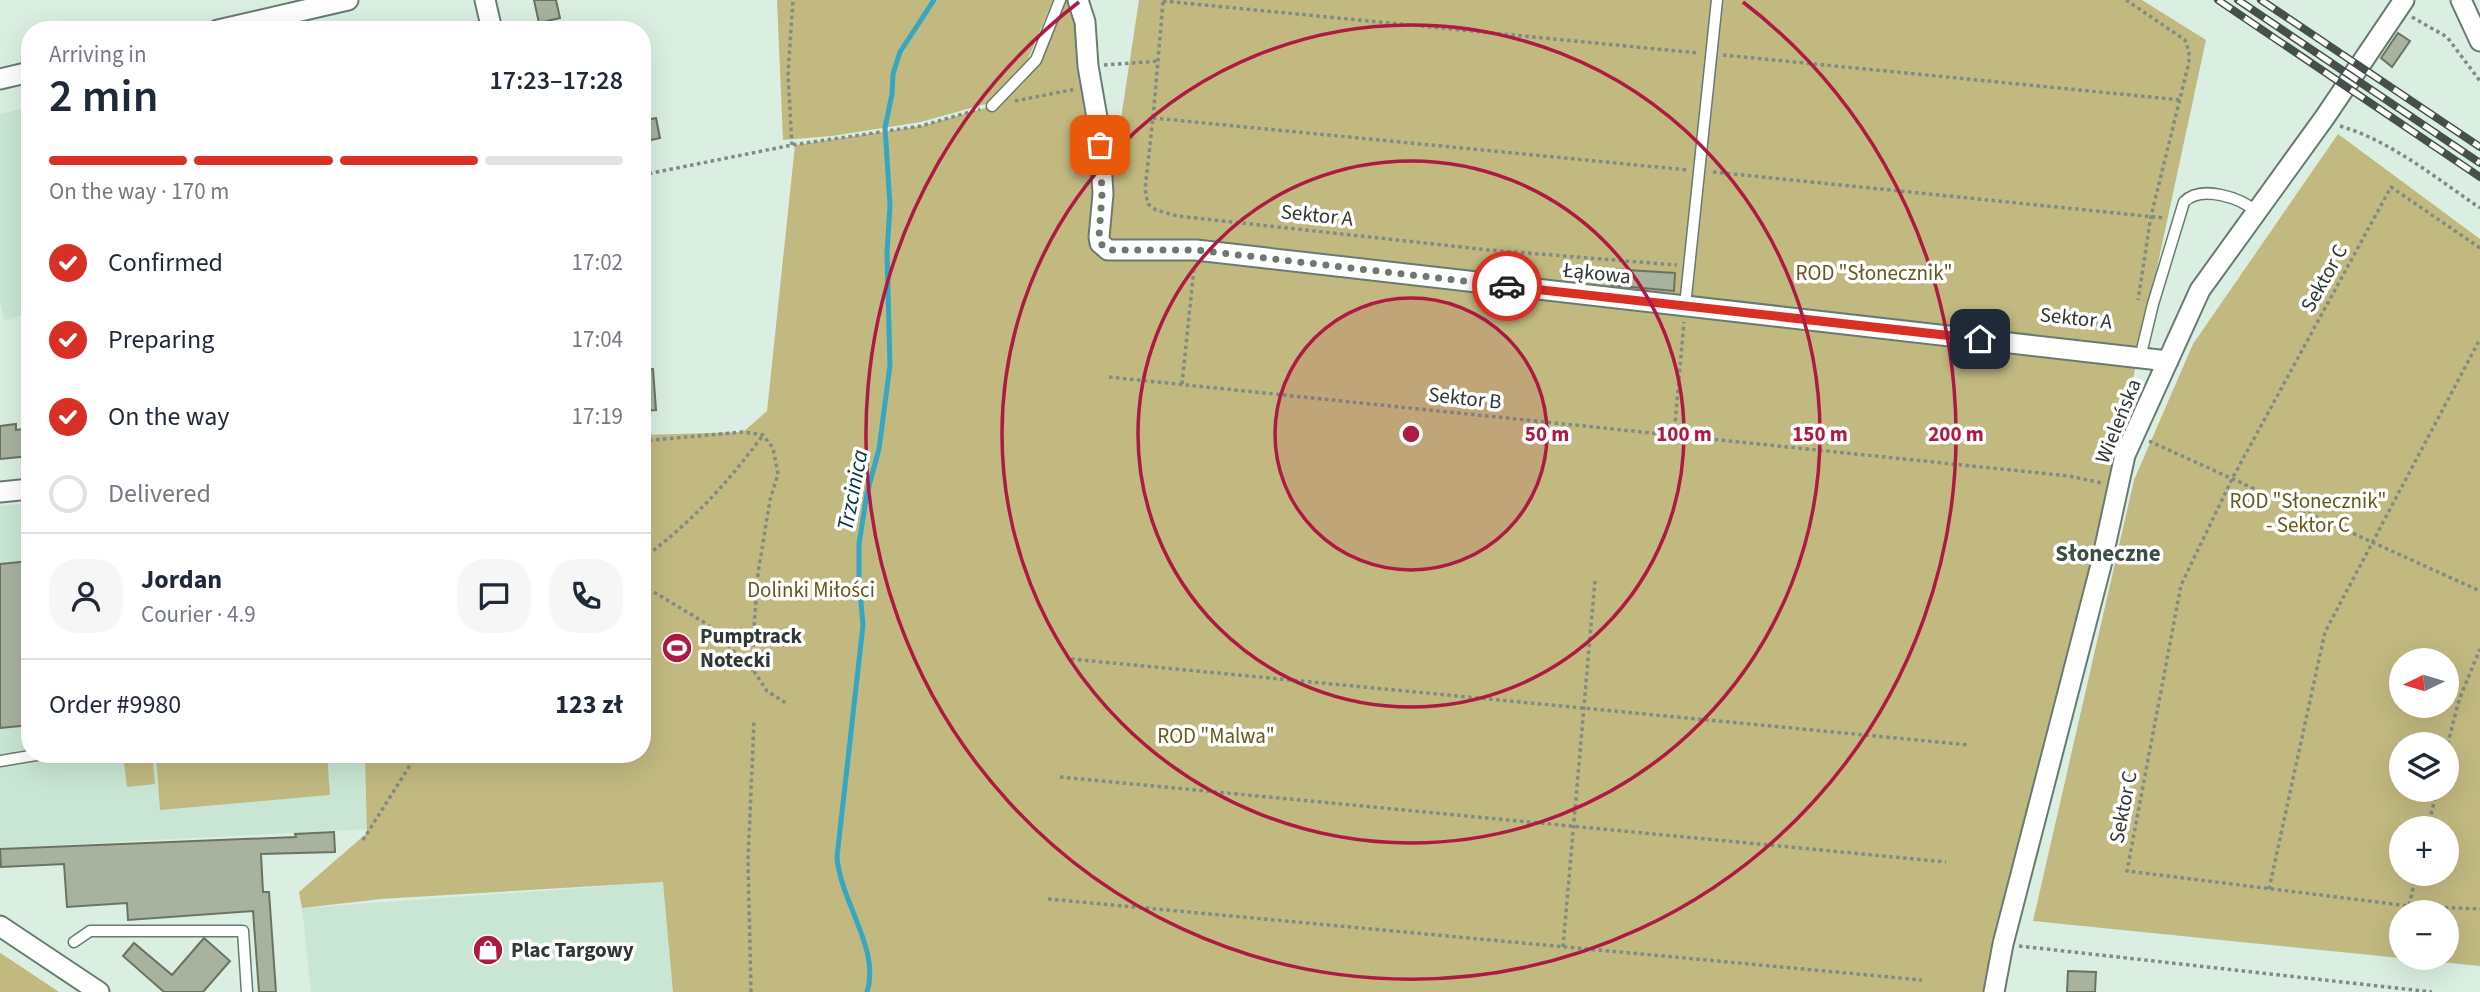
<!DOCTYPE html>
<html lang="en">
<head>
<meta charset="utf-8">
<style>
  :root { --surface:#fff; --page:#f6f6f7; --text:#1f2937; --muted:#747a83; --line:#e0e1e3; --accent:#d93025 }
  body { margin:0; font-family:"Source Sans 3",sans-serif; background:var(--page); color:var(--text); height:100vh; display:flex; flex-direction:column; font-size:26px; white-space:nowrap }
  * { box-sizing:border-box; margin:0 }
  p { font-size:23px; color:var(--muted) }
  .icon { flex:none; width:38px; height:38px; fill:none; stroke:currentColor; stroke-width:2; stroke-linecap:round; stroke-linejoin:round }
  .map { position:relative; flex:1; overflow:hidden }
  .sheet { position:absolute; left:21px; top:21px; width:630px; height:742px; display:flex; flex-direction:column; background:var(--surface); border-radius:28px; box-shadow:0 7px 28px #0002 }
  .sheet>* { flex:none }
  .needle { width:46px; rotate:265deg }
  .tools { position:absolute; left:2389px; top:648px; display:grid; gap:14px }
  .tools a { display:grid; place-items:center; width:70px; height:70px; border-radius:50%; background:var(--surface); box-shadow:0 7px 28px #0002; font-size:35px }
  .pin { position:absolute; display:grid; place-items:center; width:60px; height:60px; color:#fff; margin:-30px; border-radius:14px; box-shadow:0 4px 10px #0006 }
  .courier { position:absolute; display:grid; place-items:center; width:70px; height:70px; margin:-35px; border:5px solid #d93025; border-radius:50%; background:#fff; color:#222; box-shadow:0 2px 9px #0007 }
  .summary em { font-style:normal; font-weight:600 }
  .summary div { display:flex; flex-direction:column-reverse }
  .summary { display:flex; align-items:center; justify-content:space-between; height:119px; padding:0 28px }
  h1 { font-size:46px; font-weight:600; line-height:52px }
  .bar { display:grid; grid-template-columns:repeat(4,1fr); gap:10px 7px; align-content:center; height:84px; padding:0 28px }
  .bar i { height:9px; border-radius:5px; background:var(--line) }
  .bar .current { background:var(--accent) }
  .bar p { grid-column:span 4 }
  .line { display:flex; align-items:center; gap:18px; padding:0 28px; border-top:2px solid var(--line) }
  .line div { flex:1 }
  .round { display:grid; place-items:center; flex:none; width:74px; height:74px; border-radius:28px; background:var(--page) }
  ol { padding:0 28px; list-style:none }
  li { display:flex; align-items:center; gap:21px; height:77px }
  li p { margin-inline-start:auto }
  li .icon { padding:7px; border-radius:50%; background:var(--accent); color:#fff; stroke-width:4 }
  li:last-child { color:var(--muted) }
  li i { width:38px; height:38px; border:4px solid var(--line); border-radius:50% }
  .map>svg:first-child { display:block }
  .built { fill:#c9e6d4 }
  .green { fill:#c2b980; fill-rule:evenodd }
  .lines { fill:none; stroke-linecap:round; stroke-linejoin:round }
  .stream { stroke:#35a7c2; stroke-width:5 }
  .building { fill:#a8b29f; stroke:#6a7362; stroke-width:2 }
  .lane-casing { stroke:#697b70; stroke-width:13 }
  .street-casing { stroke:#697b70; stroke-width:23 }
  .path { stroke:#7e8c83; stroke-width:3.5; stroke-dasharray:3.5 3.5; stroke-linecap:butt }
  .lane { stroke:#fff; stroke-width:10 }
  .street { stroke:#fff; stroke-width:19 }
  .rail-casing { stroke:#46504a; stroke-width:8 }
  .rail { stroke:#fff; stroke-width:5; stroke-dasharray:16; stroke-linecap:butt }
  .done { stroke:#6c7870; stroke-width:7; stroke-dasharray:0 12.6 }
  .route { stroke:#d93025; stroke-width:9 }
  .ring { fill:none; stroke:#ae1a41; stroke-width:3.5 }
  .labels { text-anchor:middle; stroke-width:7; stroke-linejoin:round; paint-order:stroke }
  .street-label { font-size:21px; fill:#303833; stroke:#fff }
  .park-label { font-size:21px; fill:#62591b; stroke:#fff }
  .poi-label { font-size:21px; font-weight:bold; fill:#303833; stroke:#fff; text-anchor:start }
  .water-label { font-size:23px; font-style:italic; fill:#003541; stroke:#fff }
  .neighbourhood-label { font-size:23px; font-weight:bold; fill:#3d4e44; stroke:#fff }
  .centre { fill:#ae1a41; stroke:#fff; stroke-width:3.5 }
  .ring-label { font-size:21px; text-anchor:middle; font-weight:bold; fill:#ae1a41; stroke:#fff; stroke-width:7; stroke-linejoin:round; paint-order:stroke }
</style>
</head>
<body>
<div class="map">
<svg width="2480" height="992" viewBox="0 0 2480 992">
  <rect width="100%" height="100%" fill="#daefe2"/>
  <!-- built -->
  <path class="built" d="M 30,107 L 30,313 L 4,320 L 0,302 L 0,114 Z
    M 30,503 L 30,754 L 365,754 L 369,829 L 0,848 L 0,506 Z
    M 664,882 L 673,992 L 311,992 L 302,908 Z"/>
  <!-- green -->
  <path class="green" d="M 777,0 L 1053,0 L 1028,59 L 989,103 L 921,122 L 832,136 L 783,140 Z
    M 1060,0 L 1078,0 L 1102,243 L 1139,0 L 2142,0 L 2206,40 L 2093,565 L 1992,992 L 673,992 L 663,882 L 381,899 L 302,908 L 299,892 L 367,833 L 365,754 L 642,754 L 642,435 L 743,432 L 767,411 L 795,145 L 921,126 L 992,106 L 1036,60 Z
    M 2338,134 L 2480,239 L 2480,966 L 2033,921 L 2134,480 L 2193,344 ZM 2401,660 L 2446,660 L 2446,705 L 2401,705 ZM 2401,744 L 2446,744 L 2446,789 L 2401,789 ZM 2401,828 L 2446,828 L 2446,873 L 2401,873 ZM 2401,912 L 2446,912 L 2446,957 L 2401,957 Z
    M 123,754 L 152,754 L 155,784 L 127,787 Z
    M 156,754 L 327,754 L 330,795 L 160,810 Z
    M 0,953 L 2,954 L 59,992 L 0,992 Z"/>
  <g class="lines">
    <!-- stream -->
    <path class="stream" d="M 867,992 C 881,950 840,901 837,857 L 863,625 L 859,579 L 859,544 L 867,493 L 879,449 L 890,365 L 887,252 L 890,206 L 885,128 L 892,94 L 893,74 L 900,52 L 934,0"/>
  </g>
  <!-- building -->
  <path class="building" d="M 534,0 L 556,0 L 560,18 L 539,23 Z
    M 2398,33 L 2410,41 L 2392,67 L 2381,58 Z
    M 656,118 L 660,138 L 642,142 L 642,121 Z
    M 1611,269 L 1675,273 L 1674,291 L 1611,285 Z
    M 653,369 L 656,410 L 642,411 L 642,370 Z
    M 16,424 L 16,430 L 30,428 L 30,456 L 0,459 L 0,426 Z
    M 30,561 L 30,590 L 28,590 L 30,654 L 24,655 L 30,699 L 30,725 L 0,728 L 0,564 Z
    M 334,832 L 335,852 L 261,854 L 263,892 L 269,892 L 276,992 L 259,992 L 253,911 L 128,920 L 127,903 L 67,907 L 64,864 L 1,867 L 0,849 L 296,837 L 295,834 Z
    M 204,938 L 230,961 L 203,992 L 164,992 L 123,956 L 134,943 L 172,975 Z
    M 2068,971 L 2096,972 L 2095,992 L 2067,992 Z"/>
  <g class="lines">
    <!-- lane casing -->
    <g class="lane-casing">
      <path id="lane" d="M 992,106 L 1036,60 L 1060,0
        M 1685,306 L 1717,0
        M 2140,358 L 2153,304 L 2184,202 C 2201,184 2241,198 2257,212
        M 0,761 L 42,754
        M 74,942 L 90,931 L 243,931 L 247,992"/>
    </g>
    <!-- street casing -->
    <g class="street-casing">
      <path id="street" d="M 485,0 L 492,30
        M 1078,0 L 1085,22 L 1088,66 L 1099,129 L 1103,194 L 1099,237 L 1100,243 L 1108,250 L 1196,250 L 2168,361
        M 2461,0 L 2480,41
        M 218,30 L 348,0
        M 0,79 L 30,72
        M 0,492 L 30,489
        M 0,926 L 99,992
        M 1994,992 L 2003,944 L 2101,565 L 2125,455 L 2200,290 L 2325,117 L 2404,0"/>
    </g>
    <!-- path -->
    <path class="path" d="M 2126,0 L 2185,40 L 2189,51 L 2189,62 L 2151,216 L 2138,300
      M 1163,1 L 1698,53
      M 1163,2 L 1153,118 L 1145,189 L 1148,204 L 1156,210 L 1177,216 L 1489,250 L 1677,265
      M 2412,17 L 2447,37 L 2480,81
      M 1723,55 L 2181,100
      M 1104,65 L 1158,61
      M 1015,101 L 1076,89
      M 1153,118 L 1688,170
      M 2340,126 C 2391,141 2436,178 2480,208
      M 792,145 L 788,74 L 793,0
      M 1713,172 L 2165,218
      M 642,175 L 792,145 L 921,126 L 980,109
      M 2480,248 L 2391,187 L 2232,479 L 2181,585 L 2127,871 L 2409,906 L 2480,909
      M 1109,377 L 2069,476 L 2102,483
      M 1182,384 L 1194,268
      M 1674,435 L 1684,322
      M 642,441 L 743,432 L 763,435 L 773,448 L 778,474 L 770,500 L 758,573 L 753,642 L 754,671 L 767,691 L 786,703
      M 2149,441 L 2480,591
      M 642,559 C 692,522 726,485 763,435
      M 642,585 L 707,624 L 753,671
      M 1071,659 L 1969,745
      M 2446,751 L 2459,700 L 2480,649
      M 1060,777 L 1946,862
      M 2428,828 L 2437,789
      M 363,840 L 417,754
      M 2269,889 L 2325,632 L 2480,339
      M 1048,899 L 1922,980
      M 2409,905 L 2417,873
      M 2019,946 L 2432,992
      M 1563,947 L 1595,580
      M 751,992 L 748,861 L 754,721"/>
    <!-- lane -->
    <use href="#lane" class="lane"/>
    <!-- street -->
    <use href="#street" class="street"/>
    <!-- rail casing -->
    <g class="rail-casing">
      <path id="rail" d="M 2218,0 L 2480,177
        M 2238,0 L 2480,163
        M 2261,0 L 2480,147"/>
    </g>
    <!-- rail -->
    <use href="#rail" class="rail"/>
  </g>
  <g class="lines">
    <!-- done -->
    <path class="done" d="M 1100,145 L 1102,194 L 1099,237 L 1100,243 L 1108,250 L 1196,250 L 1507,286"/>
    <!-- route -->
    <path class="route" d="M 1507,286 L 1980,339"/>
  </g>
  <!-- distance rings -->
  <circle cx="1411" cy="434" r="136" fill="#ae1a41" fill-opacity=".12"/>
  <g class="ring">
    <circle cx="1411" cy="434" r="136"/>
    <circle cx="1411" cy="434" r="273"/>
    <circle cx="1411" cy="434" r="409"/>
    <path d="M1743 2A545 545 0 1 1 1079 2"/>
  </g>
  <!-- icons -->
  <defs>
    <g id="stadium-disc" transform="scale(1.575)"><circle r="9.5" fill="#ae1a41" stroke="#fff"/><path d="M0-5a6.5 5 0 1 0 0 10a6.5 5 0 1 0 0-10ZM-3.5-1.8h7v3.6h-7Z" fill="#fff"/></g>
    <g id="shop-disc" transform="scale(1.575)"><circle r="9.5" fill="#ae1a41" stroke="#fff"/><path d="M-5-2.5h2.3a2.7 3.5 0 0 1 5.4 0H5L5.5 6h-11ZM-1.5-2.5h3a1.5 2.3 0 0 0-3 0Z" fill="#fff"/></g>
  </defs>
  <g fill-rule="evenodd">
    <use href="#stadium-disc" x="677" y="648"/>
    <use href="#shop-disc" x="488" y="950"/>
  </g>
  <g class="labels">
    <!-- street labels -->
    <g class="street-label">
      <text transform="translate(1317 215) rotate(6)" y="7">Sektor A</text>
      <text transform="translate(1597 273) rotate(6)" y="7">Łąkowa</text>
      <text transform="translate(2324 278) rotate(-61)" y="7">Sektor C</text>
      <text transform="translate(2076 318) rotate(6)" y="7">Sektor A</text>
      <text transform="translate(1465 398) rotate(6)" y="7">Sektor B</text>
      <text transform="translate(2118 421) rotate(-68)" y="7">Wieleńska</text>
      <text transform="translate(2123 807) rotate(-79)" y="7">Sektor C</text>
    </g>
    <!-- park labels -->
    <g class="park-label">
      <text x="1874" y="280">ROD "Słonecznik"</text>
      <text x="2308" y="508">ROD "Słonecznik"<tspan x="2308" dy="24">- Sektor C</tspan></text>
      <text x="811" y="597">Dolinki Miłości</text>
      <text x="1216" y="743">ROD "Malwa"</text>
    </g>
    <!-- poi labels -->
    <g class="poi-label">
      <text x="700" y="643">Pumptrack<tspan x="700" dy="24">Notecki</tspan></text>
      <text x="511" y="957">Plac Targowy</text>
    </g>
    <!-- water labels -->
    <g class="water-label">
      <text transform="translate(852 490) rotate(-79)" y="8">Trzcinica</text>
    </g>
    <!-- neighbourhood labels -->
    <g class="neighbourhood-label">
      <text x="2108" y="561">Słoneczne</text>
    </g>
  </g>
  <circle cx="1411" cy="434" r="10" class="centre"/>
  <g class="ring-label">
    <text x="1547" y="441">50 m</text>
    <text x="1684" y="441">100 m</text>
    <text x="1820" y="441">150 m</text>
    <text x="1956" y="441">200 m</text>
  </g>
</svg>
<div class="tools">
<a><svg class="needle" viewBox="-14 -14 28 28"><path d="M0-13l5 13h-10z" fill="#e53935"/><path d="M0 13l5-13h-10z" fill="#747a83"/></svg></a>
<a><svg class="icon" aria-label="layers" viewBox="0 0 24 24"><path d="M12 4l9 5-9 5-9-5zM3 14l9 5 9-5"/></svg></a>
<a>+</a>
<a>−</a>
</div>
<div class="pin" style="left:1100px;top:145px;background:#ea580c"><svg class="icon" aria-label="bag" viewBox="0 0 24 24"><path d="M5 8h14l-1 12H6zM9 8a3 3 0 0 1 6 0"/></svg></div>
<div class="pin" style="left:1980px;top:339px;background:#1f2937"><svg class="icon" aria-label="home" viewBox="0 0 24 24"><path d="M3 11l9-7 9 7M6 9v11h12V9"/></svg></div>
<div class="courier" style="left:1507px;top:286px"><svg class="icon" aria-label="car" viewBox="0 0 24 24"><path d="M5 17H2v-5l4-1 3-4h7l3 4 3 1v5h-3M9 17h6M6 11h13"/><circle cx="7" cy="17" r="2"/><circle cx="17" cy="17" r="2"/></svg></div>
<section class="sheet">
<div class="summary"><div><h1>2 min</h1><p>Arriving in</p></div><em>17:23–17:28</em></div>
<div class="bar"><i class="current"></i><i class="current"></i><i class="current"></i><i></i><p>On the way · 170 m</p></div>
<ol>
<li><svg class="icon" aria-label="check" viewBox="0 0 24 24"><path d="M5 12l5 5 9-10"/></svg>Confirmed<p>17:02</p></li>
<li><svg class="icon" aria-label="check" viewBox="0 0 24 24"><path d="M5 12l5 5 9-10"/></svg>Preparing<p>17:04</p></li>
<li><svg class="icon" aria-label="check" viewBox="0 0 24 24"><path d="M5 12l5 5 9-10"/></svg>On the way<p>17:19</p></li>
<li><i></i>Delivered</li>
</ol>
<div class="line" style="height:126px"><a class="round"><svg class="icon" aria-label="person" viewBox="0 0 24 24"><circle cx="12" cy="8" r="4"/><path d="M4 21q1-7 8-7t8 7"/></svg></a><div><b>Jordan</b><p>Courier · 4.9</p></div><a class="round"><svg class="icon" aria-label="chat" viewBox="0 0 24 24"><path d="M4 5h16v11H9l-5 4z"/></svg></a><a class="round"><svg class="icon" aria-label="phone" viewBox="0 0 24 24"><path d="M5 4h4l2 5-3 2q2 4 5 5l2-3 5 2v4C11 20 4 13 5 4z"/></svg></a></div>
<div class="line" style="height:91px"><div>Order #9980</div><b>123 zł</b></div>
</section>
</div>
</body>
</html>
